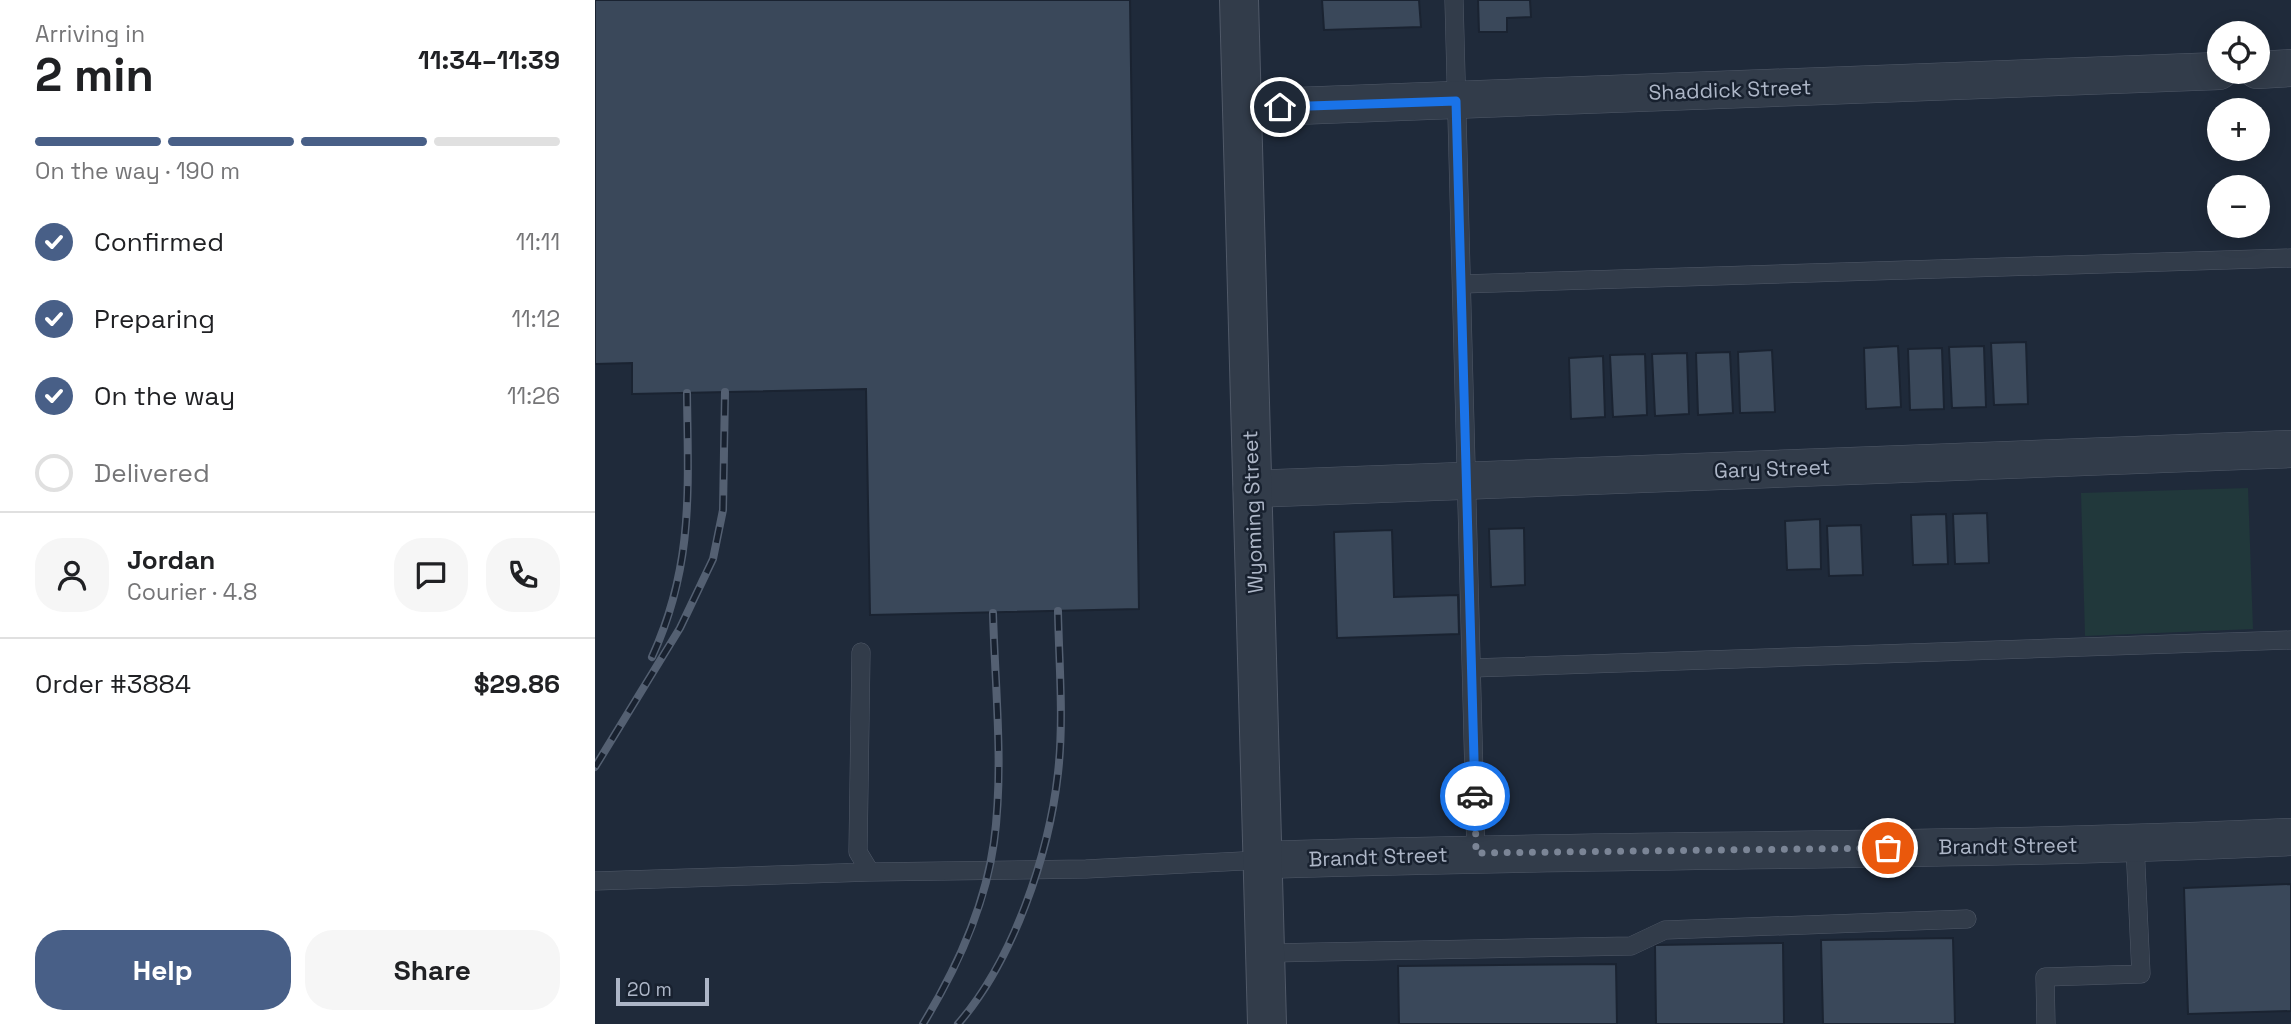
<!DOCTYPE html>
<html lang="en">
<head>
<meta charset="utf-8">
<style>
  :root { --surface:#fff; --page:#f6f6f6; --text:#202124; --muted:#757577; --line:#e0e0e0; --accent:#485f87 }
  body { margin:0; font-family:"Space Grotesk",sans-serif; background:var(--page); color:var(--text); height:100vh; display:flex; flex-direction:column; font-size:26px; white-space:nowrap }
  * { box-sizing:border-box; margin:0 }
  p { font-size:23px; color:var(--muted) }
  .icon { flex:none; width:38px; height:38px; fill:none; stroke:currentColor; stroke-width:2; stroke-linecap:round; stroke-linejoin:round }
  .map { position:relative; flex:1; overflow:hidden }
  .sheet { display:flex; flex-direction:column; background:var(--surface); width:595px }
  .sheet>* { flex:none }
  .fabs { position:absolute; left:1612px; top:21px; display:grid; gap:14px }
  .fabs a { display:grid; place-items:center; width:63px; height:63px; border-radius:50%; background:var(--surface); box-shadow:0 4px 18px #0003; font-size:35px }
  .scale { position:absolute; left:21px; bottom:18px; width:93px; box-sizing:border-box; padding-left:7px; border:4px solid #adb6c7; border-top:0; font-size:19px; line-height:24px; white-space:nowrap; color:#adb6c7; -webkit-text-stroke:5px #18212f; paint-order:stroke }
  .pin { position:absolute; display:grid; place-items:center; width:60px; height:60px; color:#fff; margin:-30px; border:4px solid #fff; border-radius:50%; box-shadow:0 2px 7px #0007 }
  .courier { position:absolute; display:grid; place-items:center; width:70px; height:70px; margin:-35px; border:5px solid #1a73e8; border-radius:50%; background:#fff; color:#222; box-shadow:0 2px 9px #0007 }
  .headline em { font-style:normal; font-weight:600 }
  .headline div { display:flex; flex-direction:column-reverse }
  .headline { display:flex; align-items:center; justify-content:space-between; height:119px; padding:0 35px }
  h1 { font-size:46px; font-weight:600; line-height:52px }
  .bar { display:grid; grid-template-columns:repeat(4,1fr); gap:10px 7px; align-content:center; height:84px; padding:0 35px }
  .bar i { height:9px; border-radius:5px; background:var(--line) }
  .bar .on { background:var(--accent) }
  .bar p { grid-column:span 4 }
  .line { display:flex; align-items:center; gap:18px; padding:0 35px; border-top:2px solid var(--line) }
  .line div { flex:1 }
  .round { display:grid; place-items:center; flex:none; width:74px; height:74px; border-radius:28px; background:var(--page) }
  ol { padding:0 35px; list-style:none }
  li { display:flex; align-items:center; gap:21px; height:77px }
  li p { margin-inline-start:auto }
  li .icon { padding:7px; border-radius:50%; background:var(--accent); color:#fff; stroke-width:4 }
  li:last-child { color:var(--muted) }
  li i { width:38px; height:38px; border:4px solid var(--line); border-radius:50% }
  .button { display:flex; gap:14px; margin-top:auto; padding:14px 35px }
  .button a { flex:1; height:80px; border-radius:28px; background:var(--accent); color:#fff; font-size:28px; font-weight:600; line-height:80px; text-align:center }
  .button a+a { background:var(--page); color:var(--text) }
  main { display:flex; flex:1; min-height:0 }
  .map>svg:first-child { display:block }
  .green { fill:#21383b }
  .building { fill:#3a485a; stroke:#1a2331; stroke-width:2 }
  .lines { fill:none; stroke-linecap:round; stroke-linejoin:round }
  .service-casing { stroke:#505968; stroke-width:19 }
  .minor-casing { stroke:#505968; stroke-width:38 }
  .tertiary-casing { stroke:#505968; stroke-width:40 }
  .service { stroke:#323c4a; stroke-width:18 }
  .minor { stroke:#323c4a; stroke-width:37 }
  .tertiary { stroke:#323c4a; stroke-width:38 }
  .rail-casing { stroke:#546072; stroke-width:8 }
  .rail { stroke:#18212f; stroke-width:5; stroke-dasharray:16; stroke-linecap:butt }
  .done { stroke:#7b8596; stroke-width:7; stroke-dasharray:0 12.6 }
  .route { stroke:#1a73e8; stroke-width:9 }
  .labels { text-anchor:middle; stroke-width:5; stroke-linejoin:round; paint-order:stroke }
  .street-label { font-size:21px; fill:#adb6c7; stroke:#18212f }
</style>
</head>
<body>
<main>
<section class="sheet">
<div class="headline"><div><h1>2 min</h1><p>Arriving in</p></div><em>11:34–11:39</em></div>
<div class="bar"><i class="on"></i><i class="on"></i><i class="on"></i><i></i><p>On the way · 190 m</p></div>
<ol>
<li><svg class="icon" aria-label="check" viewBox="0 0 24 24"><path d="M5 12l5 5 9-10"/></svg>Confirmed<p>11:11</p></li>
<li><svg class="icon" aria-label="check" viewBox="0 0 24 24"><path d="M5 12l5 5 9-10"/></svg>Preparing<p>11:12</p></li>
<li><svg class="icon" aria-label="check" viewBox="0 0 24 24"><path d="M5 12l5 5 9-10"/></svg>On the way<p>11:26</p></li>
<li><i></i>Delivered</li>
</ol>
<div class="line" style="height:126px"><a class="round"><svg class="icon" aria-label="person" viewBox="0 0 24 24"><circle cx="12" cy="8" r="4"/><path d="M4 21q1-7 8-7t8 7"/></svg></a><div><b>Jordan</b><p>Courier · 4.8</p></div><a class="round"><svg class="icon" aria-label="chat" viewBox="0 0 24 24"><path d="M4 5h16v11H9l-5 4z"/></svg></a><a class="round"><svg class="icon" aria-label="phone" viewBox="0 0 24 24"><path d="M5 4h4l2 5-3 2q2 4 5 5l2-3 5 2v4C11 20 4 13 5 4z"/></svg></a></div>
<div class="line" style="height:91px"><div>Order #3884</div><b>$29.86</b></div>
<div class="button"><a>Help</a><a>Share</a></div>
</section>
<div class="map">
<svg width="1696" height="1024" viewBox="0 0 1696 1024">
  <rect width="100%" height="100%" fill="#1f2a3a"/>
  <!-- green -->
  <path class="green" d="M 1653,488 L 1658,629 L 1490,636 L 1486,493 Z"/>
  <!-- building -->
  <path class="building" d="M 0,0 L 535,0 L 544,609 L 275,615 L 271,389 L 37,394 L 37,363 L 0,364 Z
    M 727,0 L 824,0 L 826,27 L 729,30 Z
    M 883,0 L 935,0 L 936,17 L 912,18 L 912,32 L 884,32 Z
    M 1431,342 L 1433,404 L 1399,405 L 1396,343 Z
    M 1303,346 L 1306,407 L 1271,409 L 1269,348 Z
    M 1389,346 L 1391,407 L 1357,408 L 1354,347 Z
    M 1347,348 L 1349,409 L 1315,410 L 1313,349 Z
    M 1177,350 L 1180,412 L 1145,413 L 1143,352 Z
    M 1135,352 L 1138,413 L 1103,415 L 1101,353 Z
    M 1092,353 L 1094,414 L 1060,416 L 1057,354 Z
    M 1050,354 L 1052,415 L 1018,417 L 1015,355 Z
    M 1008,356 L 1010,417 L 976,419 L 974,358 Z
    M 1392,513 L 1394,563 L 1360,564 L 1358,514 Z
    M 1351,514 L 1353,564 L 1318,565 L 1316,515 Z
    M 1225,519 L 1226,569 L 1192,570 L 1190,521 Z
    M 1266,525 L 1268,575 L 1234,576 L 1232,526 Z
    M 929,528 L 930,585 L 896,587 L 894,529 Z
    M 797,530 L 799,597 L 863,595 L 864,634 L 742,638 L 739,532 Z
    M 1696,884 L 1696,1011 L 1593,1014 L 1589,888 Z
    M 1358,938 L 1360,1024 L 1228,1024 L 1226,940 Z
    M 1188,943 L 1189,1024 L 1061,1024 L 1060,945 Z
    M 1021,964 L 1022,1024 L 804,1024 L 803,966 Z"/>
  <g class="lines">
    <!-- service casing -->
    <g class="service-casing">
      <path id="service" d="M 859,0 L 881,853
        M 867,284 L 1696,258
        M 266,652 L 263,852 L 275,872 L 491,869 L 667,860
        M 877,668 L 1696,640
        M 0,881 L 275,872
        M 670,953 L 1036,946 L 1070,930 L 1372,919
        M 1451,1024 L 1450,977 L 1546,974 L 1540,845"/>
    </g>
    <!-- minor casing -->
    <g class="minor-casing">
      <path id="minor" d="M 1662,70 L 1696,68
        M 647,108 L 1624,71
        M 657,489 L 1696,449
        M 667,860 C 1010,848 1353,853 1696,837"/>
    </g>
    <!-- tertiary casing -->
    <g class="tertiary-casing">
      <path id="tertiary" d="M 644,0 L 672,1024"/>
    </g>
    <!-- service -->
    <use href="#service" class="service"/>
    <!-- minor -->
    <use href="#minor" class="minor"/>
    <!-- tertiary -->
    <use href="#tertiary" class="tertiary"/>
    <!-- rail casing -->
    <g class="rail-casing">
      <path id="rail" d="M 57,657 C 99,565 93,490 92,393
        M 0,767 L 85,628 L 118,559 L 128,510 L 130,392
        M 328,1024 C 362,968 390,907 399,842 C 409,767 400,688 398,613
        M 363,1024 C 418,961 454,855 463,773 C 469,720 464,664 463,611"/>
    </g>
    <!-- rail -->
    <use href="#rail" class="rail"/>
  </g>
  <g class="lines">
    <!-- done -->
    <path class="done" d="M 880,796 L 881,853 L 1293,848"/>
    <!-- route -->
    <path class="route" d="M 685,107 L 861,101 L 880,796"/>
  </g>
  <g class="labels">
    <!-- street labels -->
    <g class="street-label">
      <text transform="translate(1135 90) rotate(-2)" y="7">Shaddick Street</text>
      <text transform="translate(1177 469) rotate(-2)" y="7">Gary Street</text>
      <text transform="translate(658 512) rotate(-92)" y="7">Wyoming Street</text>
      <text transform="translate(1413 846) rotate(-1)" y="7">Brandt Street</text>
      <text transform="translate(783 857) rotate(-2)" y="7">Brandt Street</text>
    </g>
  </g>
</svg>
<div class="fabs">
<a><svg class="icon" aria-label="locate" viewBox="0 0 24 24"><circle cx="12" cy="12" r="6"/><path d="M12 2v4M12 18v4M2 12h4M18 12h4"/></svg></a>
<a>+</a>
<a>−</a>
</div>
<div class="scale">20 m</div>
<div class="pin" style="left:1293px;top:848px;background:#ea580c"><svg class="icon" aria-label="bag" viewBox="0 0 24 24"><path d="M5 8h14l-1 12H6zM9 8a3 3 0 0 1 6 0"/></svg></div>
<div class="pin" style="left:685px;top:107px;background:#1f2937"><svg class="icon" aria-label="home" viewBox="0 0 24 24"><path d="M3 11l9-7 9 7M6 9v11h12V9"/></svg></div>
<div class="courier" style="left:880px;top:796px"><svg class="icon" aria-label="car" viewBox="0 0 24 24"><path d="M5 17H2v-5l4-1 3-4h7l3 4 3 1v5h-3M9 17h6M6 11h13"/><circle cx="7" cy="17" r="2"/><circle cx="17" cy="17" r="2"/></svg></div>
</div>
</main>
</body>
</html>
